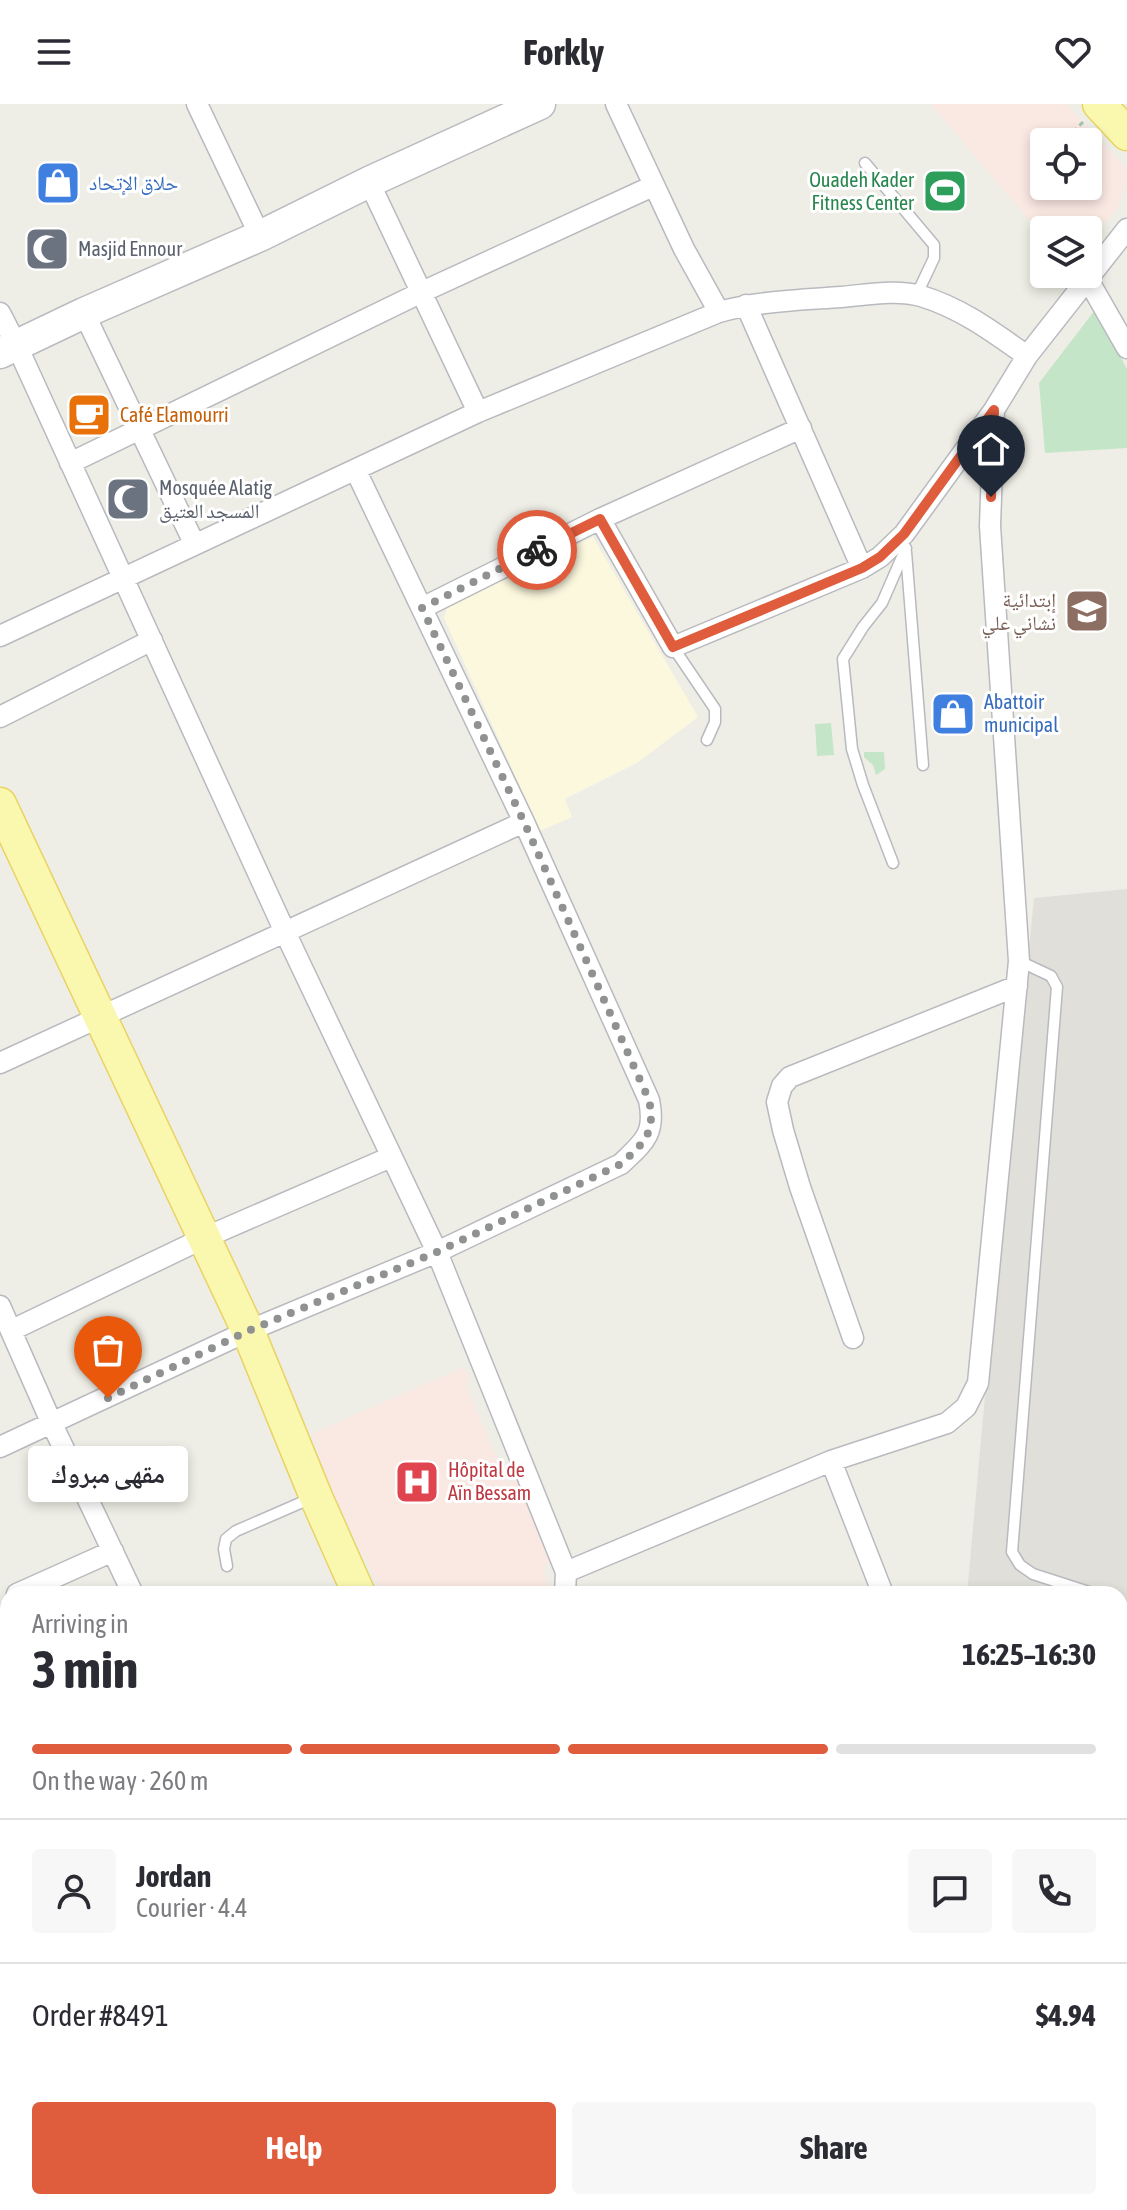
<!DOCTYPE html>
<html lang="en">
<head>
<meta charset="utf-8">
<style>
  :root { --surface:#fff; --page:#f7f7f7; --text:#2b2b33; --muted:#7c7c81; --line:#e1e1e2; --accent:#df5c3c }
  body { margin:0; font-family:"Asap Condensed","Noto Naskh Arabic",sans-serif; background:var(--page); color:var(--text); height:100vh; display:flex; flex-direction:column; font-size:30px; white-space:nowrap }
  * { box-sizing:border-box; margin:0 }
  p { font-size:26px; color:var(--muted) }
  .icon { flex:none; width:44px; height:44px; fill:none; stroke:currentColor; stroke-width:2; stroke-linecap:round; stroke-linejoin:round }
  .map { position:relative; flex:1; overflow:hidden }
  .side { position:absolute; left:0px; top:1482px; width:1128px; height:624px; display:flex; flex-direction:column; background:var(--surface); border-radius:24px 24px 0 0; box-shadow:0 4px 12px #0003 }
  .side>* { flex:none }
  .fabs { position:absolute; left:1030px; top:24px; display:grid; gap:16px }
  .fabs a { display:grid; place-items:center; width:72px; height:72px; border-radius:8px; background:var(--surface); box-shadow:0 4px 12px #0003; font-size:40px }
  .pin { position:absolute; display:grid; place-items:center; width:68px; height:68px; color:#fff; margin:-82px -34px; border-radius:50% 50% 50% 0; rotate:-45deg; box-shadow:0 0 8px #0007 }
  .pin .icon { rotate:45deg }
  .courier { position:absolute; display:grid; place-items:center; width:80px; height:80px; margin:-40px; border:6px solid #df5c3c; border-radius:50%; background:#fff; color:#222; box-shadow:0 2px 10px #0007 }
  .bubble { position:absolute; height:56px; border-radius:8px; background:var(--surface); box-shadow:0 4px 12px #0003; font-size:26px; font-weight:700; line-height:56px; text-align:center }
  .summary em { font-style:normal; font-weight:700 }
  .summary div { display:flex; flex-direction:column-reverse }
  .summary { display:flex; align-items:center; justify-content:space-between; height:136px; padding:0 32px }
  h1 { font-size:52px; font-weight:700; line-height:60px }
  .bar { display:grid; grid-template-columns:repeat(4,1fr); gap:12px 8px; align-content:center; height:96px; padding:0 32px }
  .bar i { height:10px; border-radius:6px; background:var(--line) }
  .bar .current { background:var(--accent) }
  .bar p { grid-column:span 4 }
  .line { display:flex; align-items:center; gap:20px; padding:0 32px; border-top:2px solid var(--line) }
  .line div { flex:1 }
  .round { display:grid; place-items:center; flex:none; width:84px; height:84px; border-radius:8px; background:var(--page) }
  .button { display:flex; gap:16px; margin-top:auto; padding:16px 32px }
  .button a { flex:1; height:92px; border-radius:8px; background:var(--accent); color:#fff; font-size:32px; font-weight:700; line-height:92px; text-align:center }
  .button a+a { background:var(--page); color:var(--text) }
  header { display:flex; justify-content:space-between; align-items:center; height:104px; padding:0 32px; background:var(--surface); font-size:36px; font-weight:700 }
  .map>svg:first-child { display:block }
  .commercial { fill:#fcf8de }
  .industrial { fill:#e1dfda }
  .medical { fill:#fae8e3; fill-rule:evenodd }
  .green { fill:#c4e5c8 }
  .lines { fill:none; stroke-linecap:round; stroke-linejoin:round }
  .lane-casing { stroke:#b8babf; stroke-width:13 }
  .street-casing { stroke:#b8babf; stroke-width:23 }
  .secondary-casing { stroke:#b9bbc0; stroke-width:33 }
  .primary-casing { stroke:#e9d365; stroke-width:35 }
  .path { stroke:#9ec5ad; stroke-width:3; stroke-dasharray:8 4; stroke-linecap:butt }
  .lane { stroke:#fff; stroke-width:10 }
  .street { stroke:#fff; stroke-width:20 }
  .secondary { stroke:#fff; stroke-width:30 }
  .primary { stroke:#faf7af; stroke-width:32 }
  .done { stroke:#909292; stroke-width:8; stroke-dasharray:0 14.4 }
  .route { stroke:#df5c3c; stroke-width:10 }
  .labels { text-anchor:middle; stroke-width:6; stroke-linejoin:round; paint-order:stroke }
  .leisure-label { font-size:20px; fill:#27864d; stroke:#fff; text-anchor:end }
  .shop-label { font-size:20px; fill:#366cbe; stroke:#fff; text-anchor:start }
  .worship-label { font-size:20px; fill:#5b616d; stroke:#fff; text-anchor:start }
  .food-label { font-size:20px; fill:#c56008; stroke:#fff; text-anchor:start }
  .education-label { font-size:20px; fill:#785e54; stroke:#fff; text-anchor:end }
  .health-label { font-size:20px; fill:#be3a42; stroke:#fff; text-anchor:start }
</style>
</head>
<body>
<header><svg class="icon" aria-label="menu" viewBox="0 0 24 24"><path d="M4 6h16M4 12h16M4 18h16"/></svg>Forkly<svg class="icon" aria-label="heart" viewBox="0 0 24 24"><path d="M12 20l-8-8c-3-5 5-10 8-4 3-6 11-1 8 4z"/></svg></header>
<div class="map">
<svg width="1127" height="2106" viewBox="0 0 1127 2106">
  <rect width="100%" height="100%" fill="#efeee6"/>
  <!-- commercial -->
  <path class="commercial" d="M 593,433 L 698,613 L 637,659 L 565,695 L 572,713 L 540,727 L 444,514 L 447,504 Z"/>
  <!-- industrial -->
  <path class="industrial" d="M 1127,785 L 1127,1865 L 1120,1864 L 1120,1490 L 967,1490 L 998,1148 L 1034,794 Z"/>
  <!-- medical -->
  <path class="medical" d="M 931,0 L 1066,0 L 1127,65 L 1127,73 L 1118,104 L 1106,117 L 1088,131 L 1088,126 L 1044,126 L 1044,134 ZM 1044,38 L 1088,38 L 1088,82 L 1044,82 Z
    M 464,1263 L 470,1278 L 465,1281 L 508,1379 L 517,1376 L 551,1458 L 542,1463 L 547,1476 L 547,1490 L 383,1490 L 323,1369 L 313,1329 Z"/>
  <!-- green -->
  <path class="green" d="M 1095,206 L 1127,265 L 1127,344 L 1045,349 L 1039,279 Z
    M 831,619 L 834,651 L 817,652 L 815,620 Z
    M 864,648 L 884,648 L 885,665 L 876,671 L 873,661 L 864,653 Z"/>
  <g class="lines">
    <!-- lane casing -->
    <g class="lane-casing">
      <path id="lane" d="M 865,59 L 934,141 L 934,154 L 917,190
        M 906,448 L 923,661
        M 673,543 L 715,605 L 715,618 L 707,636
        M 893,759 L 863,681 L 852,645 L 843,555 L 863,523 L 882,499 L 906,444
        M 1019,857 L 1051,872 L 1057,883 L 1012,1448 L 1020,1461 L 1033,1470 L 1095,1490
        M 227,1462 L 224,1445 L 226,1435 L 236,1427 L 314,1393
        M 1120,1504 L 1123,1507 L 1127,1526
        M 1123,1600 L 1127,1545"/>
    </g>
    <!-- street casing -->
    <g class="street-casing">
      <path id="street" d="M 197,0 L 260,132
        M 616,0 L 684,145 L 719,208
        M 369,78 L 478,308
        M 1087,174 L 1127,244
        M 746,201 L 862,464
        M 0,209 L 17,242 L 285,828 L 437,1148 L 566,1468 L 565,1490
        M 84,209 L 194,439
        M 70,359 L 422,188 L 653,82
        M 600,415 L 673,543 L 862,464 L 880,453 L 904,430 L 994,306 L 1027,252 L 1127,125
        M 422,504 L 600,415 L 801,324
        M 0,532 L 478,308 L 719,208 C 759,197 800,196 841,193 C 866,191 896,185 921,192 C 961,204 993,228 1027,252
        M 0,613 L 152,536
        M 0,959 L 524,718
        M 0,1202 L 52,1320 L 133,1490
        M 12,1226 L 204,1134 L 391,1053
        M 853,1234 L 800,1083 L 783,1026 L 777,998 L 782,982 L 790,973 L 1017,882
        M 0,1343 L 248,1227 L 437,1148 L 621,1060 C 644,1038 656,1030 649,996 L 524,718 L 356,367
        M 831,1357 L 947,1319 L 966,1303 L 978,1279 L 1019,857 L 990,422 L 994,306
        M 566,1468 L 831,1357 L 883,1490
        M 17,1490 L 113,1447
        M 0,1637 L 8,1634
        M 0,1693 L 8,1712
        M 0,1791 L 8,1787
        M 1120,1945 L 1127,1942
        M 1120,2001 L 1127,2026
        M 0,2014 L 8,2010
        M 687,2098 L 690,2106
        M 766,2098 L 768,2106
        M 1089,2098 L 1091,2106
        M 1121,2106 L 1127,2103"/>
    </g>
    <!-- secondary casing -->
    <g class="secondary-casing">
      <path id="secondary" d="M 0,249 L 84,209 L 260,132 L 369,78 L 540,0"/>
    </g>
    <!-- primary casing -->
    <g class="primary-casing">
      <path id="primary" d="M 1099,0 L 1127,30
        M 0,700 L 248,1227 L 316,1393 L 359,1490
        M 589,2098 L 594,2106"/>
    </g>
    <!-- path -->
    <path class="path" d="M 1071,30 L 1083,18
      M 345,2098 L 358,2106
      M 152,2106 L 162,2098
      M 223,2106 L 235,2098"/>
    <!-- lane -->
    <use href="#lane" class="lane"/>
    <!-- street -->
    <use href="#street" class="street"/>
    <!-- secondary -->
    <use href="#secondary" class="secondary"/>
    <!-- primary -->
    <use href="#primary" class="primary"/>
  </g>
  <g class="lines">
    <!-- done -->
    <path class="done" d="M 108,1294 L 248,1227 L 437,1148 L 621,1060 C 644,1038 656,1030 649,996 L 524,718 L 422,504 L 537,446"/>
    <!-- route -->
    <path class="route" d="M 537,446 L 600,415 L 673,543 L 862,464 L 880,453 L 904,430 L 994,306 L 991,393"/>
  </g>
  <!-- icons -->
  <defs>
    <g id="shop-square" transform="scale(2.3)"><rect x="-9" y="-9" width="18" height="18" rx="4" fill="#3f7fe0" stroke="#fff"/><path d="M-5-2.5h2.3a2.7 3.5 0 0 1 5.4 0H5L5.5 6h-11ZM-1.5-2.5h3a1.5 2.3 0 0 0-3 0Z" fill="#fff"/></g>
    <g id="stadium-square" transform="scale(2.3)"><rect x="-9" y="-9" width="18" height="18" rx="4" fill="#2e9e5b" stroke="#fff"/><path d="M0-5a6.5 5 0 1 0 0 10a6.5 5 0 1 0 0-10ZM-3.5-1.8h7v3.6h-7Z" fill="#fff"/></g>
    <g id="mosque-square" transform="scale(2.3)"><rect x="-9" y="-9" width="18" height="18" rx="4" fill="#6b7280" stroke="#fff"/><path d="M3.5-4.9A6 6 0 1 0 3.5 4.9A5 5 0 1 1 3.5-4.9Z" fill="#fff"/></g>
    <g id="cafe-square" transform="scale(2.3)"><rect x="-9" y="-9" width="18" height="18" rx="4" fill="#e8710a" stroke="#fff"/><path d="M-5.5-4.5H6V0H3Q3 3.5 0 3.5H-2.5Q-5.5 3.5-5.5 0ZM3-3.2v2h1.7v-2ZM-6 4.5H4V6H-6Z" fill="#fff"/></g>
    <g id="school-square" transform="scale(2.3)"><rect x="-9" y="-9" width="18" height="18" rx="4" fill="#8d6e63" stroke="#fff"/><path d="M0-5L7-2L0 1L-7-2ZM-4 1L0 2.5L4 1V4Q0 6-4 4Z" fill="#fff"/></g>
    <g id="hospital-square" transform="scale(2.3)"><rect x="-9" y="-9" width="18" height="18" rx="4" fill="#e0444e" stroke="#fff"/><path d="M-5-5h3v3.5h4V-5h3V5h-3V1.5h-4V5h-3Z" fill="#fff"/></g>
  </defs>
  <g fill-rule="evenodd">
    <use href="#shop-square" x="58" y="79"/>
    <use href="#stadium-square" x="945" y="87"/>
    <use href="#mosque-square" x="47" y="145"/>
    <use href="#cafe-square" x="89" y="311"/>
    <use href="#mosque-square" x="128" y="395"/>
    <use href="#school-square" x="1087" y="507"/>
    <use href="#shop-square" x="953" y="610"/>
    <use href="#hospital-square" x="417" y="1378"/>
  </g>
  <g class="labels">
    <!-- leisure labels -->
    <g class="leisure-label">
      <text x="914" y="83">Ouadeh Kader<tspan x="914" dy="23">Fitness Center</tspan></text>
    </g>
    <!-- shop labels -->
    <g class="shop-label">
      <text x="89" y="86">حلاق الإتحاد</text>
      <text x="984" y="605">Abattoir<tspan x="984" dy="23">municipal</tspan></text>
    </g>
    <!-- worship labels -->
    <g class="worship-label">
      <text x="78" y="152">Masjid Ennour</text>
      <text x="159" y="391">Mosquée Alatig<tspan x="159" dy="23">المسجد العتيق</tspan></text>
    </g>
    <!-- food labels -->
    <g class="food-label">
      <text x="120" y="318">Café Elamourri</text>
    </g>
    <!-- education labels -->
    <g class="education-label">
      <text x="1056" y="503">إبتدائية<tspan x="1056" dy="23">نشاني علي</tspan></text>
    </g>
    <!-- health labels -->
    <g class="health-label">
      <text x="448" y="1373">Hôpital de<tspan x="448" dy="23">Aïn Bessam</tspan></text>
    </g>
  </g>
</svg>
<div class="fabs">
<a><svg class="icon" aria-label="locate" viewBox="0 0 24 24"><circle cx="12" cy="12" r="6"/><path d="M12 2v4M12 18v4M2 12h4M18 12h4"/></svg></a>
<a><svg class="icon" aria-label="layers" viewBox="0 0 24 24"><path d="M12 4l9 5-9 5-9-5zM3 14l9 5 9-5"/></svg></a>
</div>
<div class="pin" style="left:108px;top:1294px;background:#ea580c"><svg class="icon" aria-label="bag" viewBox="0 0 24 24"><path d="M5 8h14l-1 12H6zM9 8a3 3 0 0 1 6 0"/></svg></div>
<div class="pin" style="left:991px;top:393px;background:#1f2937"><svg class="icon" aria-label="home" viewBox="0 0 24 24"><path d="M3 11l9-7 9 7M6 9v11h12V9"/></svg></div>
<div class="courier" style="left:537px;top:446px"><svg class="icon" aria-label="bike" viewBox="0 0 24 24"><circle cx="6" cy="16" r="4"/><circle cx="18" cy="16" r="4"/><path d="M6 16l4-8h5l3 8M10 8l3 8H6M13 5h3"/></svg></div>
<div class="bubble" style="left:28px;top:1342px;width:160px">مقهى مبروك</div>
<section class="side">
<div class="summary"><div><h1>3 min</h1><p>Arriving in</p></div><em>16:25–16:30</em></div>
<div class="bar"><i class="current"></i><i class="current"></i><i class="current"></i><i></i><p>On the way · 260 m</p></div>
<div class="line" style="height:144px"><a class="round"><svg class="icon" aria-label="person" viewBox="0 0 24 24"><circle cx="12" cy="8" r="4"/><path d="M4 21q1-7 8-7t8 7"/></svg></a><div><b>Jordan</b><p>Courier · 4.4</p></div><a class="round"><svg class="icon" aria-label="chat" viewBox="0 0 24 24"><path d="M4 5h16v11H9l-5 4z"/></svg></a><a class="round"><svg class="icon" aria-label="phone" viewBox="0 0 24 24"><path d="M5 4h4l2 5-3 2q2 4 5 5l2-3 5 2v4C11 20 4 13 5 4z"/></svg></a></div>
<div class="line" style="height:104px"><div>Order #8491</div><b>$4.94</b></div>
<div class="button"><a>Help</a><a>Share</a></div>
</section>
</div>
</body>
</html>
